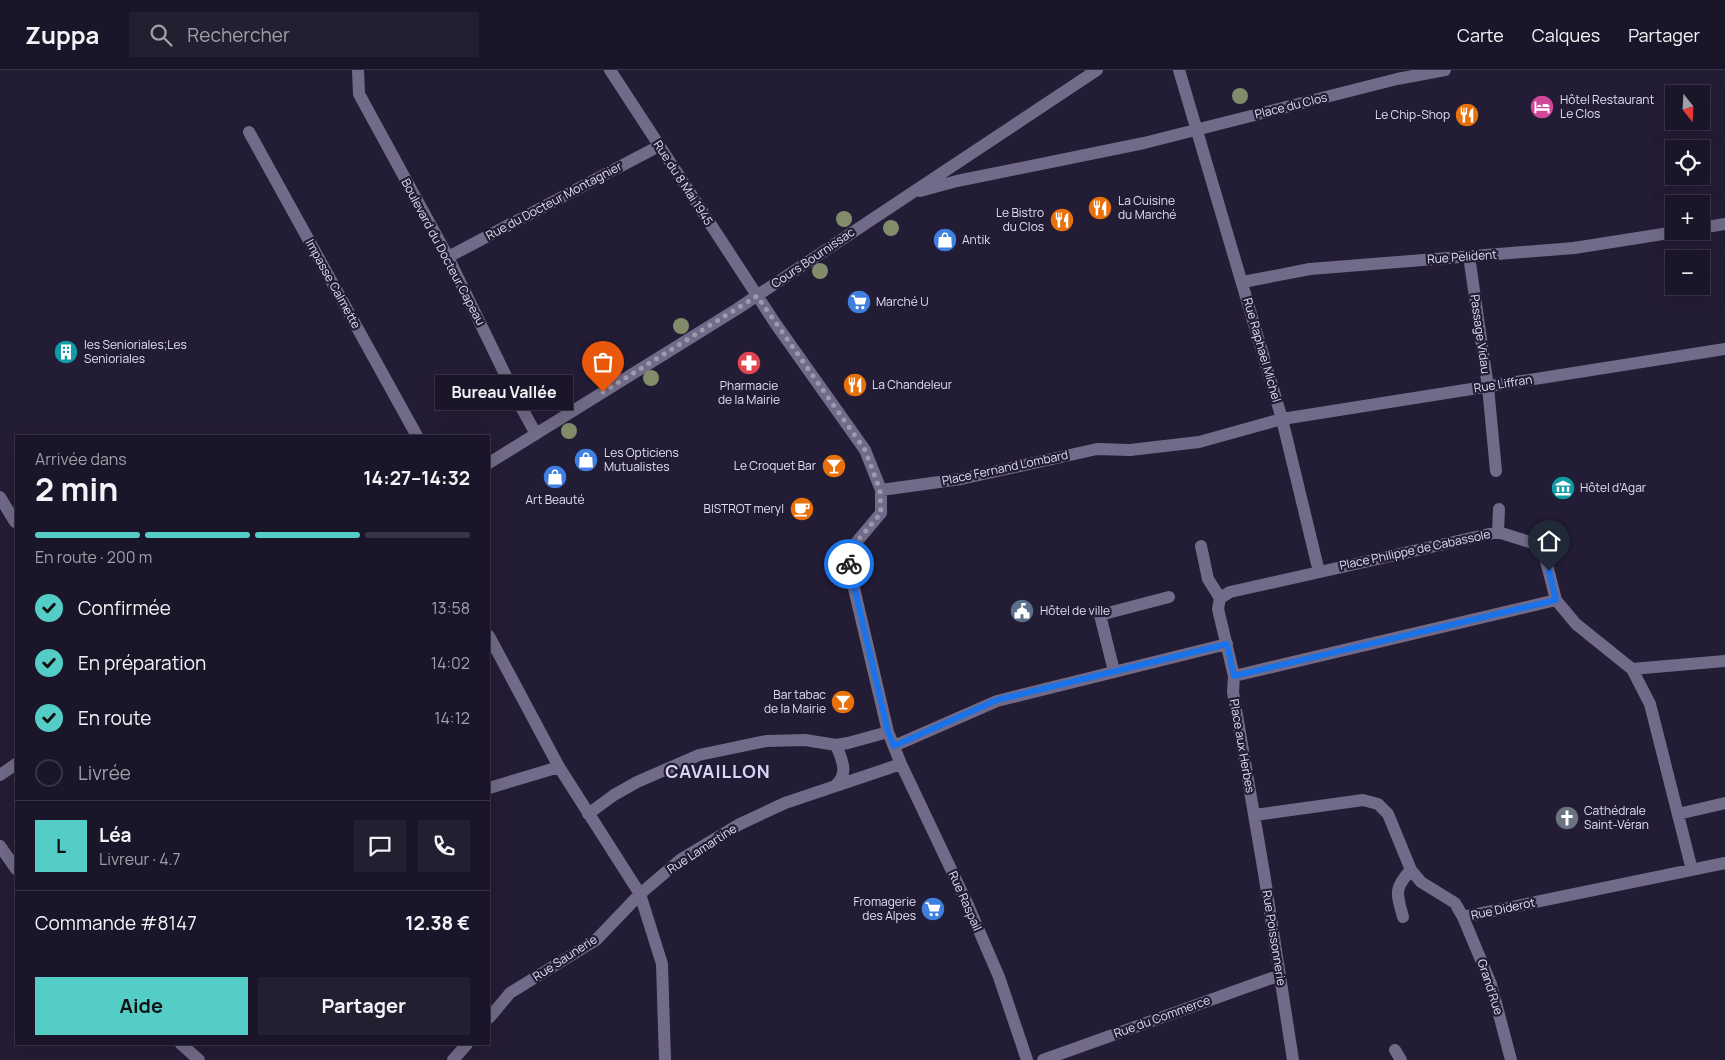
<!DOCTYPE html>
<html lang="fr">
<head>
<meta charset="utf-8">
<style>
  :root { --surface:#1a1528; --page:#231e30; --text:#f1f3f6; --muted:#9f9fa8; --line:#383445; --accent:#54cdc7 }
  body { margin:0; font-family:Manrope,sans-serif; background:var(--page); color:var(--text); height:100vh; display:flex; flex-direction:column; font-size:19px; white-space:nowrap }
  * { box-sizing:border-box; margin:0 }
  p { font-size:16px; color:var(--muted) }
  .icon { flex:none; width:28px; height:28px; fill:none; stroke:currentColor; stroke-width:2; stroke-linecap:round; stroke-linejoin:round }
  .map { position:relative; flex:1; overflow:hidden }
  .side { position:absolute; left:15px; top:365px; width:475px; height:610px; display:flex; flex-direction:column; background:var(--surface); border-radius:0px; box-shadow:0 5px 20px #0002,0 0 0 1px var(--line) }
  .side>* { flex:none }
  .needle { width:32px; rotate:162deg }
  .buttons { position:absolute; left:1665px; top:15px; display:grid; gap:10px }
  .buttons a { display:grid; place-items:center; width:45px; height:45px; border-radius:0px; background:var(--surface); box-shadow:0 5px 20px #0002,0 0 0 1px var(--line); font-size:25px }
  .pin { position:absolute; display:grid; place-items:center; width:42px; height:42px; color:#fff; margin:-51px -21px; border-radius:50% 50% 50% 0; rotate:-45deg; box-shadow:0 0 5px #0007 }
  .pin .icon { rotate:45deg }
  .courier { position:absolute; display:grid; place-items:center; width:50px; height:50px; margin:-25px; border:4px solid #1a73e8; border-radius:50%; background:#fff; color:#222; box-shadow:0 1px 6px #0007 }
  .bubble { position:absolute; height:35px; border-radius:0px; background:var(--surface); box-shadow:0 5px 20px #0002,0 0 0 1px var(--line); font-size:16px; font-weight:700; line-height:35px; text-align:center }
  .headline em { font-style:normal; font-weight:700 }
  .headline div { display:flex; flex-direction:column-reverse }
  .headline { display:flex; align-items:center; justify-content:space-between; height:85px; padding:0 20px }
  h1 { font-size:32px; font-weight:700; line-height:38px }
  .bar { display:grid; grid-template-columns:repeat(4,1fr); gap:8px 5px; align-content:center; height:60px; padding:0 20px }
  .bar i { height:6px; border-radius:4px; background:var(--line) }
  .bar .on { background:var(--accent) }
  .bar p { grid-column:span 4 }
  .line { display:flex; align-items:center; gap:12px; padding:0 20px; border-top:1px solid var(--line) }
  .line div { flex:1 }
  .round { display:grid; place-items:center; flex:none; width:52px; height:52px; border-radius:0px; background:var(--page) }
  ol { padding:0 20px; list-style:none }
  li { display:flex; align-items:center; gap:15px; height:55px }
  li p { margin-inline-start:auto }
  li .icon { padding:5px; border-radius:50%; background:var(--accent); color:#111; stroke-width:4 }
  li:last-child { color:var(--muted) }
  li i { width:28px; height:28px; border:2px solid var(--line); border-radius:50% }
  .primary-button { display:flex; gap:10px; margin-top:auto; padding:10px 20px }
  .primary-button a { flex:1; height:58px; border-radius:0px; background:var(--accent); color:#111; font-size:20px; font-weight:700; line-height:58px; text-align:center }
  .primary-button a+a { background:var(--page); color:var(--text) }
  header { display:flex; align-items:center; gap:30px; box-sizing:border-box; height:70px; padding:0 25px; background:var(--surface); border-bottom:1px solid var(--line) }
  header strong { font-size:24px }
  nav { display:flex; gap:28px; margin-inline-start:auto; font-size:18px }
  .search { width:350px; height:45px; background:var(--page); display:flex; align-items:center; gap:12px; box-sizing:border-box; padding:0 18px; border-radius:0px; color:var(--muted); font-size:19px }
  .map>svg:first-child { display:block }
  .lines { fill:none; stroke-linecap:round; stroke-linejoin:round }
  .service { stroke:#716a88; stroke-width:12 }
  .pedestrian { stroke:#716a88; stroke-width:12 }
  .minor { stroke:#716a88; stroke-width:12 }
  .tree { fill:#828c6a }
  .done { stroke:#9e9aae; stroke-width:5; stroke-dasharray:0 9 }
  .route { stroke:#1a73e8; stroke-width:6 }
  .labels { text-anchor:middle; stroke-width:4.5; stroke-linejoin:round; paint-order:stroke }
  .poi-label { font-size:12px; fill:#e1deef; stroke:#231c35; text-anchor:start }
  .street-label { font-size:12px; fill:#e1deef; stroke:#231c35 }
  .district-label { font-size:18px; font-weight:bold; letter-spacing:1px; fill:#dbd4f6; stroke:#231c35 }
</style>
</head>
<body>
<header>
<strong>Zuppa</strong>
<div class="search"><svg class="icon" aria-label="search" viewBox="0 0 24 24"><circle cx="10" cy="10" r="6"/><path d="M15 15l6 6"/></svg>Rechercher</div>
<nav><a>Carte</a><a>Calques</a><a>Partager</a></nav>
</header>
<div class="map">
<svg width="1725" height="990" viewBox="0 0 1725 990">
  <rect width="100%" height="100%" fill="#231c35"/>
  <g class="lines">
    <!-- service -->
    <path class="service" d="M 1201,476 L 1208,509 L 1220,528
      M 1114,601 L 1100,545 L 1169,527
      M 1403,847 C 1397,824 1393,819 1411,800"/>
    <!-- pedestrian -->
    <path class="pedestrian" d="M 1130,380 L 1199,372 L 1282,349"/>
    <!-- minor -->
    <path class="minor" d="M 358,0 L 359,24 L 448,187 L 520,335 L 536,364
      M 610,0 L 775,253 L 865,380 L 881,420 L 881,443 L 854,475 L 848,493 L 888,662 L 901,694 L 968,835 L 999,907 L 1027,990
      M 1179,0 L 1282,349 L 1319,502
      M 249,62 L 417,366
      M 920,121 L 957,111 L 1144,73 L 1397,9 L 1445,0
      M 1701,158 L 1725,154
      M 1469,186 L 1488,317 L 1496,401
      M 448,187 L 659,76
      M 1243,212 L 1310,199 L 1574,178 L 1682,161
      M 1282,349 L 1725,279
      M 489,393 L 737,239 L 1097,0
      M 881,420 L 961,409 L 1097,379 L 1130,380
      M 0,427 L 15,452
      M 1498,462 L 1499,439
      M 1556,530 L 1576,554 L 1632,599 L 1650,634 L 1692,800
      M 489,566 L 559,697 L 640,824 L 662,894 L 665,990
      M 1632,599 L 1725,591
      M 1234,606 L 1556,530 L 1545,487 L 1539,475 L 1498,462 L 1230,522 L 1220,528 L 1218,539 L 1234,606 L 1233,622 L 1264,803 L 1293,990
      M 894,676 L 997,631 L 1227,574
      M 0,705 L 16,694
      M 836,715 C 849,703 842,690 836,675
      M 489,718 L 559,697
      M 588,744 L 614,725 L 637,712 L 699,685 L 766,671 L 805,670 L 836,675 L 848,673 L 888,662
      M 1678,744 L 1725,733
      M 1255,745 L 1363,730 L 1378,734 L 1388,744 L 1411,800 L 1421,812 L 1455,833 L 1463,847 L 1491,914 L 1511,990
      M 0,776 L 16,799
      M 1463,847 L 1725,793
      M 489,948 L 510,923 L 596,870 L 640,824 L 680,790 L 740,754 L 785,733 L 901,694
      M 181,974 L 199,990
      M 1395,980 L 1401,990
      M 453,990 L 467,974
      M 1043,990 L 1280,905"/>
  </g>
  <!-- trees -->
  <g class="tree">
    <circle cx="1240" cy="26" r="8"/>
    <circle cx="844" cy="149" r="8"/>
    <circle cx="891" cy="158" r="8"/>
    <circle cx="820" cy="201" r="8"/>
    <circle cx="681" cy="256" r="8"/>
    <circle cx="596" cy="301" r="8"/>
    <circle cx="651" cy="308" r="8"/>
    <circle cx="569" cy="361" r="8"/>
  </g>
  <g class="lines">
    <!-- done -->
    <path class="done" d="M 603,322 L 757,226 L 865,380 L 880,420 L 881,443 L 854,475 L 849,494"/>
    <!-- route -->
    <path class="route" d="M 849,494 L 888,662 L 894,676 L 997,630 L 1227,574 L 1234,606 L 1556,530 L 1549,501"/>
  </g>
  <!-- icons -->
  <defs>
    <g id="hotel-disc" transform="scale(1.25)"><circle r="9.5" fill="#d1479c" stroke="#231c35"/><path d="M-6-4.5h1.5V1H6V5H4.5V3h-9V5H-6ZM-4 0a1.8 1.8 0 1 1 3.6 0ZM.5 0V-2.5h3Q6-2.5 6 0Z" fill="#fff"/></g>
    <g id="restaurant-disc" transform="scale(1.25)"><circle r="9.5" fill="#e8710a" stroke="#231c35"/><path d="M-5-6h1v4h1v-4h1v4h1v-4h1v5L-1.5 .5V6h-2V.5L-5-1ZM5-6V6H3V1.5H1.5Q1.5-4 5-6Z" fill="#fff"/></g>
    <g id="shop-disc" transform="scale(1.25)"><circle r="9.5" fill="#3f7fe0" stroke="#231c35"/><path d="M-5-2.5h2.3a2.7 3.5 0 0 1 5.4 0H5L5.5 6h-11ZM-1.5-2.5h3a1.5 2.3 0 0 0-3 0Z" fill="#fff"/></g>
    <g id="supermarket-disc" transform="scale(1.25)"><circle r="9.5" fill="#3f7fe0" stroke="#231c35"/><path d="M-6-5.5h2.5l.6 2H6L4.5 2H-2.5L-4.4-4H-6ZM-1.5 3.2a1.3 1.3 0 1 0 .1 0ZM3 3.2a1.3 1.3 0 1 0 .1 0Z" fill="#fff"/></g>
    <g id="building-disc" transform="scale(1.25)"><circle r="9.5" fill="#0f9aa8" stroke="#231c35"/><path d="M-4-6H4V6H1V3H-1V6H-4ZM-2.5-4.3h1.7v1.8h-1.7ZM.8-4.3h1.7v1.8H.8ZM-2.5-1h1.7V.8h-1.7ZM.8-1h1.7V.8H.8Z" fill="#fff"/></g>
    <g id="pharmacy-disc" transform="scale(1.25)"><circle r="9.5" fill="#e0444e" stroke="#231c35"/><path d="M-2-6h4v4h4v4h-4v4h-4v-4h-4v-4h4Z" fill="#fff"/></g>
    <g id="bar-disc" transform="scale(1.25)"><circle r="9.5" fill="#e8710a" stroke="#231c35"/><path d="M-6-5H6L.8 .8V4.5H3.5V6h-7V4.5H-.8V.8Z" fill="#fff"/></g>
    <g id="museum-disc" transform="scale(1.25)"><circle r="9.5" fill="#0f9aa8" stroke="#231c35"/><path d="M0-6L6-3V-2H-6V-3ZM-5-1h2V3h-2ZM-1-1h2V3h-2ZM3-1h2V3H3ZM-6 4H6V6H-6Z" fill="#fff"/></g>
    <g id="cafe-disc" transform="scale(1.25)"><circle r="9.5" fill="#e8710a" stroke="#231c35"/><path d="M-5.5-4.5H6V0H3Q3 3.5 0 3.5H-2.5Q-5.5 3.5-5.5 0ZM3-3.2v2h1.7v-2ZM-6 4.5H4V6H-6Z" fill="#fff"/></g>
    <g id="civic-disc" transform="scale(1.25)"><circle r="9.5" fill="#5c6f8a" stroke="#231c35"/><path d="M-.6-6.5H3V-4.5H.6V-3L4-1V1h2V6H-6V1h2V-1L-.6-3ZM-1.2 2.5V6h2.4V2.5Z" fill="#fff"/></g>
    <g id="church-disc" transform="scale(1.25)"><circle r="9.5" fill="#6b7280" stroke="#231c35"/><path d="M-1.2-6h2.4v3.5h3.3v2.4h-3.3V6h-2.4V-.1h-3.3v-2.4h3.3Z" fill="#fff"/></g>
  </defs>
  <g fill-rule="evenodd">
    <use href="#hotel-disc" x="1542" y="37"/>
    <use href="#restaurant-disc" x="1467" y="45"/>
    <use href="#restaurant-disc" x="1100" y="138"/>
    <use href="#restaurant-disc" x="1062" y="150"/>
    <use href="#shop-disc" x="945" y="170"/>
    <use href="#supermarket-disc" x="859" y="232"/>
    <use href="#building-disc" x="66" y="282"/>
    <use href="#pharmacy-disc" x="749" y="293"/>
    <use href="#restaurant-disc" x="855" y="315"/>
    <use href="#shop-disc" x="586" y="390"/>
    <use href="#bar-disc" x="834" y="396"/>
    <use href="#shop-disc" x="555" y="407"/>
    <use href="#museum-disc" x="1563" y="418"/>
    <use href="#cafe-disc" x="802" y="439"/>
    <use href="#civic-disc" x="1022" y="541"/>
    <use href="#bar-disc" x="843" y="632"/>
    <use href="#church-disc" x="1567" y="748"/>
    <use href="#supermarket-disc" x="933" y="839"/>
  </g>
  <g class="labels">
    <!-- poi labels -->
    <g class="poi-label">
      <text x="1560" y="34">Hôtel Restaurant<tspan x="1560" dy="14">Le Clos</tspan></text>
      <text x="1450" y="49" text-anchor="end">Le Chip-Shop</text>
      <text x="1118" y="135">La Cuisine<tspan x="1118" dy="14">du Marché</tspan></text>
      <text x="1044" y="147" text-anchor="end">Le Bistro<tspan x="1044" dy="14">du Clos</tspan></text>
      <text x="962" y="174">Antik</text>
      <text x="876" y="236">Marché U</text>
      <text x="84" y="279">les Senioriales;Les<tspan x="84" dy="14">Senioriales</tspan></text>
      <text x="872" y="319">La Chandeleur</text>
      <text x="749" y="320" text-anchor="middle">Pharmacie<tspan x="749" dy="14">de la Mairie</tspan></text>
      <text x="604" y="387">Les Opticiens<tspan x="604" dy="14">Mutualistes</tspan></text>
      <text x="816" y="400" text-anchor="end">Le Croquet Bar</text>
      <text x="1580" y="422">Hôtel d’Agar</text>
      <text x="555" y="434" text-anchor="middle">Art Beauté</text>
      <text x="784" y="443" text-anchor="end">BISTROT meryl</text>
      <text x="1040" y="545">Hôtel de ville</text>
      <text x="826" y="629" text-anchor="end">Bar tabac<tspan x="826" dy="14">de la Mairie</tspan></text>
      <text x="1584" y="745">Cathédrale<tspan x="1584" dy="14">Saint-Véran</tspan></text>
      <text x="916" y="836" text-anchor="end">Fromagerie<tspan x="916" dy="14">des Alpes</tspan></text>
    </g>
    <!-- street labels -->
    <g class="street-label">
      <text transform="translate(1291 36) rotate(-14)" y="4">Place du Clos</text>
      <text transform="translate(683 113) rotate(57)" y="4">Rue du 8 Mai 1945</text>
      <text transform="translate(554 131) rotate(-28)" y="4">Rue du Docteur Montagnier</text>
      <text transform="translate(443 182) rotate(62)" y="4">Boulevard du Docteur Capeau</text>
      <text transform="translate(1462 187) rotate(-4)" y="4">Rue Pelident</text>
      <text transform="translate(813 188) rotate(-34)" y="4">Cours Bournissac</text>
      <text transform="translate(333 214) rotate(61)" y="4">Impasse Calmette</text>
      <text transform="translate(1480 264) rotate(82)" y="4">Passage Vidau</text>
      <text transform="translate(1262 280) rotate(74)" y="4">Rue Raphael Michel</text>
      <text transform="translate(1503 314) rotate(-9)" y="4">Rue Liffran</text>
      <text transform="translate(1005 398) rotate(-12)" y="4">Place Fernand Lombard</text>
      <text transform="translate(1415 480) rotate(-12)" y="4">Place Philippe de Cabassole</text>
      <text transform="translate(1242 676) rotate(80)" y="4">Place aux Herbes</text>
      <text transform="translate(702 779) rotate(-33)" y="4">Rue Lamartine</text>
      <text transform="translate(965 831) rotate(66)" y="4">Rue Raspail</text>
      <text transform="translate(1503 839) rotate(-12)" y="4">Rue Diderot</text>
      <text transform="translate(1274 868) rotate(81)" y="4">Rue Poissonnerie</text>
      <text transform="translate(565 888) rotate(-33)" y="4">Rue Saunerie</text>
      <text transform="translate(1490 917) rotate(72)" y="4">Grand'Rue</text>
      <text transform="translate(1162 947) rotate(-20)" y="4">Rue du Commerce</text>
    </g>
    <!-- district labels -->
    <g class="district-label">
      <text x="718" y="708">CAVAILLON</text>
    </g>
  </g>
</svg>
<div class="buttons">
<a><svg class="needle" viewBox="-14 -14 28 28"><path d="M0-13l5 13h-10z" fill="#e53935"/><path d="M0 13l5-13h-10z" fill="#9f9fa8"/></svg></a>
<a><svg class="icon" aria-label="locate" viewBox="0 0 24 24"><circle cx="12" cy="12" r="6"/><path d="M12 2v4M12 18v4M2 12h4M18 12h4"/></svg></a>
<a>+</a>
<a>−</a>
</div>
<div class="pin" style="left:603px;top:322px;background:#ea580c"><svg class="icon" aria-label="bag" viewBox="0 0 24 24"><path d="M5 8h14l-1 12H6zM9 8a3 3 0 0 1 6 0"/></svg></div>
<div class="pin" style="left:1549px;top:501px;background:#1f2937"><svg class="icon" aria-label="home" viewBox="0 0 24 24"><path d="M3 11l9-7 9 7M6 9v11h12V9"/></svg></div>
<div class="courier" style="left:849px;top:494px"><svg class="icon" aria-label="bike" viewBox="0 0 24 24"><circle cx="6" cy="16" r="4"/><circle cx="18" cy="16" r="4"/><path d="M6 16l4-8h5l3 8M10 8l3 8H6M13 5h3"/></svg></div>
<div class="bubble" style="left:435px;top:305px;width:138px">Bureau Vallée</div>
<section class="side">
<div class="headline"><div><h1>2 min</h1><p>Arrivée dans</p></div><em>14:27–14:32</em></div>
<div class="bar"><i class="on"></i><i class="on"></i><i class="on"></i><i></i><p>En route · 200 m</p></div>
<ol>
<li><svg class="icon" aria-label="check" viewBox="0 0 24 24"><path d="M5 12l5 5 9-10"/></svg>Confirmée<p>13:58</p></li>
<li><svg class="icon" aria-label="check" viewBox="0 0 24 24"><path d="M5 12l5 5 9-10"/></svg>En préparation<p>14:02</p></li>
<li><svg class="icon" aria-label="check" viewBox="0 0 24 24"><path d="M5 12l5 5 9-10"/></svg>En route<p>14:12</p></li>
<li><i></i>Livrée</li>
</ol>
<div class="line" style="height:90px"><b class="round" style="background:var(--accent);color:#111">L</b><div><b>Léa</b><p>Livreur · 4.7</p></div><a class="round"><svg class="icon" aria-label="chat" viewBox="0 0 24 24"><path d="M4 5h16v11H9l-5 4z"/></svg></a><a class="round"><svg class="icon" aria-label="phone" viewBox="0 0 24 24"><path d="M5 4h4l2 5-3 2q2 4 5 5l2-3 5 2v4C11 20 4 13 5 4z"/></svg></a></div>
<div class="line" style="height:65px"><div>Commande #8147</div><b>12.38 €</b></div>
<div class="primary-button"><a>Aide</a><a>Partager</a></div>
</section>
</div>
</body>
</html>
